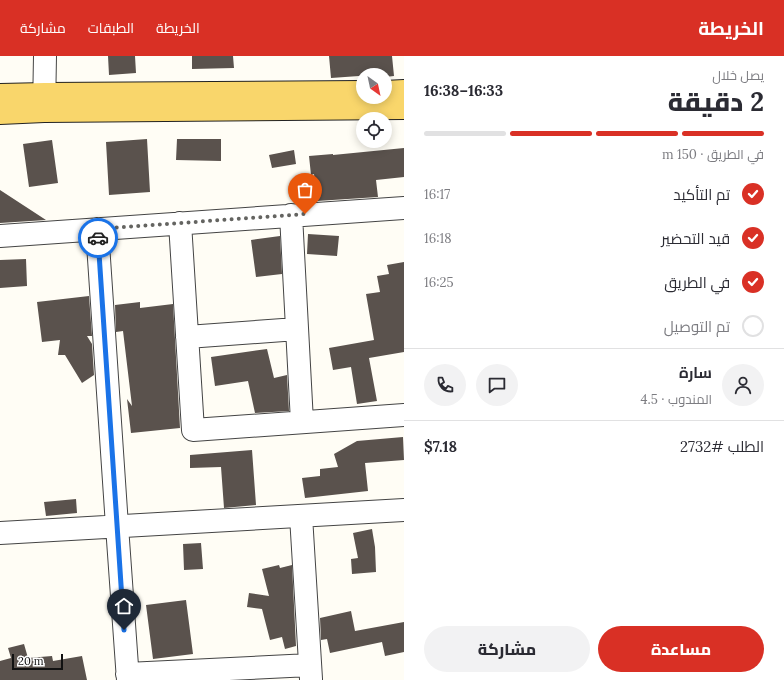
<!DOCTYPE html>
<html lang="ar">
<head>
<meta charset="utf-8">
<style>
  :root { --surface:#fff; --page:#f2f2f3; --text:#2b2b33; --muted:#7c7c81; --line:#e1e1e2; --accent:#d93025 }
  body { margin:0; font-family:Lora,Cairo,serif; background:var(--page); color:var(--text); direction:rtl; height:100vh; display:flex; flex-direction:column; font-size:15px; white-space:nowrap }
  * { box-sizing:border-box; margin:0 }
  p { font-size:13px; color:var(--muted) }
  .icon { flex:none; width:22px; height:22px; fill:none; stroke:currentColor; stroke-width:2; stroke-linecap:round; stroke-linejoin:round }
  .map { position:relative; flex:1; overflow:hidden; direction:ltr }
  .details { display:flex; flex-direction:column; background:var(--surface); width:380px }
  .details>* { flex:none }
  .needle { width:26px; rotate:147deg }
  .tools { position:absolute; left:356px; top:12px; display:grid; gap:8px }
  .tools a { display:grid; place-items:center; width:36px; height:36px; border-radius:50%; background:var(--surface); box-shadow:0 2px 10px #0003; font-size:20px }
  .scale { position:absolute; left:12px; bottom:10px; width:51px; box-sizing:border-box; padding-left:4px; border:2px solid #111; border-top:0; font-size:11px; line-height:14px; white-space:nowrap; color:#111; -webkit-text-stroke:3px #fff; paint-order:stroke }
  .pin { position:absolute; display:grid; place-items:center; width:34px; height:34px; color:#fff; margin:-41px -17px; border-radius:50% 50% 50% 0; rotate:-45deg; box-shadow:0 0 4px #0007 }
  .pin .icon { rotate:45deg }
  .courier { position:absolute; display:grid; place-items:center; width:40px; height:40px; margin:-20px; border:3px solid #1a73e8; border-radius:50%; background:#fff; color:#222; box-shadow:0 1px 5px #0007 }
  .summary em { font-style:normal; font-weight:800 }
  .summary div { display:flex; flex-direction:column-reverse }
  .summary { display:flex; align-items:center; justify-content:space-between; height:68px; padding:0 20px }
  h1 { font-size:26px; font-weight:800; line-height:30px }
  .bar { display:grid; grid-template-columns:repeat(4,1fr); gap:6px 4px; align-content:center; height:48px; padding:0 20px }
  .bar i { height:5px; border-radius:3px; background:var(--line) }
  .bar .active { background:var(--accent) }
  .bar p { grid-column:span 4 }
  .line { display:flex; align-items:center; gap:10px; padding:0 20px; border-top:1px solid var(--line) }
  .line div { flex:1 }
  .round { display:grid; place-items:center; flex:none; width:42px; height:42px; border-radius:21px; background:var(--page) }
  ol { padding:0 20px; list-style:none }
  li { display:flex; align-items:center; gap:12px; height:44px }
  li p { margin-inline-start:auto }
  li .icon { padding:4px; border-radius:50%; background:var(--accent); color:#fff; stroke-width:4 }
  li:last-child { color:var(--muted) }
  li i { width:22px; height:22px; border:2px solid var(--line); border-radius:50% }
  .action { display:flex; gap:8px; margin-top:auto; padding:8px 20px }
  .action a { flex:1; height:46px; border-radius:24px; background:var(--accent); color:#fff; font-size:16px; font-weight:800; line-height:46px; text-align:center }
  .action a+a { background:var(--page); color:var(--text) }
  header { display:flex; align-items:center; gap:24px; box-sizing:border-box; height:56px; padding:0 20px; background:var(--accent); color:#fff }
  header strong { font-size:19px }
  nav { display:flex; gap:22px; margin-inline-start:auto; font-size:14px }
  main { display:flex; flex:1; min-height:0 }
  .map>svg:first-child { display:block }
  .building { fill:#5a524d }
  .lines { fill:none; stroke-linecap:round; stroke-linejoin:round }
  .minor-casing { stroke:#444; stroke-width:24 }
  .major-casing { stroke:#222; stroke-width:24 }
  .minor { stroke:#fff; stroke-width:22 }
  .major { stroke:#f9d66b; stroke-width:22 }
  .done { stroke:#646461; stroke-width:4; stroke-dasharray:0 7.2 }
  .route { stroke:#1a73e8; stroke-width:5 }
</style>
</head>
<body>
<header>
<strong>الخريطة</strong>
<nav><a>الخريطة</a><a>الطبقات</a><a>مشاركة</a></nav>
</header>
<main>
<section class="details">
<div class="summary"><div><h1>2 دقيقة</h1><p>يصل خلال</p></div><em>16:33–16:38</em></div>
<div class="bar"><i class="active"></i><i class="active"></i><i class="active"></i><i></i><p>في الطريق · 150 m</p></div>
<ol>
<li><svg class="icon" aria-label="check" viewBox="0 0 24 24"><path d="M5 12l5 5 9-10"/></svg>تم التأكيد<p>16:17</p></li>
<li><svg class="icon" aria-label="check" viewBox="0 0 24 24"><path d="M5 12l5 5 9-10"/></svg>قيد التحضير<p>16:18</p></li>
<li><svg class="icon" aria-label="check" viewBox="0 0 24 24"><path d="M5 12l5 5 9-10"/></svg>في الطريق<p>16:25</p></li>
<li><i></i>تم التوصيل</li>
</ol>
<div class="line" style="height:72px"><a class="round"><svg class="icon" aria-label="person" viewBox="0 0 24 24"><circle cx="12" cy="8" r="4"/><path d="M4 21q1-7 8-7t8 7"/></svg></a><div><b>سارة</b><p>المندوب · 4.5</p></div><a class="round"><svg class="icon" aria-label="chat" viewBox="0 0 24 24"><path d="M4 5h16v11H9l-5 4z"/></svg></a><a class="round"><svg class="icon" aria-label="phone" viewBox="0 0 24 24"><path d="M5 4h4l2 5-3 2q2 4 5 5l2-3 5 2v4C11 20 4 13 5 4z"/></svg></a></div>
<div class="line" style="height:52px"><div>الطلب #2732</div><b>$7.18</b></div>
<div class="action"><a>مساعدة</a><a>مشاركة</a></div>
</section>
<div class="map">
<svg width="404" height="624" viewBox="0 0 404 624">
  <rect width="100%" height="100%" fill="#fffdf5"/>
  <!-- building -->
  <path class="building" d="M 108,0 L 135,0 L 136,17 L 109,19 Z
    M 192,0 L 233,0 L 234,12 L 192,13 Z
    M 329,0 L 392,0 L 394,20 L 385,21 L 385,19 L 363,19 L 363,23 L 359,23 L 359,20 L 331,22 Z
    M 147,83 L 150,136 L 109,139 L 106,86 Z
    M 177,83 L 221,83 L 221,105 L 176,104 Z
    M 52,84 L 58,127 L 29,131 L 23,88 Z
    M 404,92 L 404,121 L 376,124 L 378,141 L 317,145 L 314,118 L 311,119 L 309,100 L 333,98 L 333,99 Z
    M 294,94 L 296,108 L 272,112 L 269,99 Z
    M 0,134 L 46,164 L 0,167 Z
    M 308,178 L 339,180 L 337,200 L 307,198 Z
    M 280,180 L 282,218 L 256,221 L 251,184 Z
    M 26,203 L 27,230 L 0,232 L 0,204 Z
    M 404,206 L 404,296 L 369,302 L 377,345 L 357,348 L 351,311 L 333,314 L 329,292 L 374,284 L 366,238 L 380,236 L 377,220 L 389,218 L 387,209 Z
    M 89,240 L 92,280 L 87,280 L 92,288 L 94,319 L 82,327 L 65,299 L 58,299 L 60,284 L 42,286 L 37,246 Z
    M 140,246 L 140,252 L 173,248 L 180,372 L 131,377 L 127,343 L 132,350 L 123,275 L 116,276 L 115,249 Z
    M 267,293 L 274,322 L 287,319 L 289,355 L 255,357 L 248,325 L 215,330 L 211,301 Z
    M 403,381 L 404,404 L 365,407 L 368,435 L 305,442 L 302,422 L 320,420 L 320,413 L 338,411 L 334,398 L 357,385 Z
    M 252,394 L 256,449 L 224,452 L 221,411 L 190,412 L 190,399 Z
    M 76,443 L 77,457 L 46,460 L 44,446 Z
    M 372,473 L 375,491 L 376,516 L 352,518 L 351,503 L 358,502 L 353,477 Z
    M 201,487 L 203,513 L 184,514 L 183,488 Z
    M 279,509 L 280,512 L 292,509 L 296,590 L 285,593 L 282,581 L 270,584 L 262,553 L 247,551 L 249,537 L 269,540 L 262,513 Z
    M 186,544 L 193,598 L 153,603 L 146,549 Z
    M 351,555 L 355,575 L 404,566 L 404,596 L 385,600 L 382,586 L 330,597 L 327,583 L 321,584 L 320,562 Z
    M 24,588 L 28,602 L 52,600 L 53,605 L 82,600 L 87,624 L 0,624 L 0,605 L 11,602 L 8,592 Z"/>
  <g class="lines">
    <!-- minor casing -->
    <g class="minor-casing">
      <path id="minor" d="M 44,55 L 45,0
        M 291,159 L 302,366
        M 180,167 L 193,374 L 404,359
        M 97,173 L 117,470 L 128,624
        M 0,180 L 404,152
        M 187,281 L 297,273
        M 301,460 L 311,623
        M 0,477 L 404,454
        M 127,618 L 310,609"/>
    </g>
    <!-- major casing -->
    <g class="major-casing">
      <path id="major" d="M 385,36 L 404,35
        M 0,39 L 45,38 L 363,36
        M 0,57 L 44,55 L 404,52"/>
    </g>
    <!-- minor -->
    <use href="#minor" class="minor"/>
    <!-- major -->
    <use href="#major" class="major"/>
  </g>
  <g class="lines">
    <!-- done -->
    <path class="done" d="M 98,182 L 97,173 L 305,158"/>
    <!-- route -->
    <path class="route" d="M 98,182 L 124,574"/>
  </g>
</svg>
<div class="tools">
<a><svg class="needle" viewBox="-14 -14 28 28"><path d="M0-13l5 13h-10z" fill="#e53935"/><path d="M0 13l5-13h-10z" fill="#7c7c81"/></svg></a>
<a><svg class="icon" aria-label="locate" viewBox="0 0 24 24"><circle cx="12" cy="12" r="6"/><path d="M12 2v4M12 18v4M2 12h4M18 12h4"/></svg></a>
</div>
<div class="scale">20 m</div>
<div class="pin" style="left:305px;top:158px;background:#ea580c"><svg class="icon" aria-label="bag" viewBox="0 0 24 24"><path d="M5 8h14l-1 12H6zM9 8a3 3 0 0 1 6 0"/></svg></div>
<div class="pin" style="left:124px;top:574px;background:#1f2937"><svg class="icon" aria-label="home" viewBox="0 0 24 24"><path d="M3 11l9-7 9 7M6 9v11h12V9"/></svg></div>
<div class="courier" style="left:98px;top:182px"><svg class="icon" aria-label="car" viewBox="0 0 24 24"><path d="M5 17H2v-5l4-1 3-4h7l3 4 3 1v5h-3M9 17h6M6 11h13"/><circle cx="7" cy="17" r="2"/><circle cx="17" cy="17" r="2"/></svg></div>
</div>
</main>
</body>
</html>
